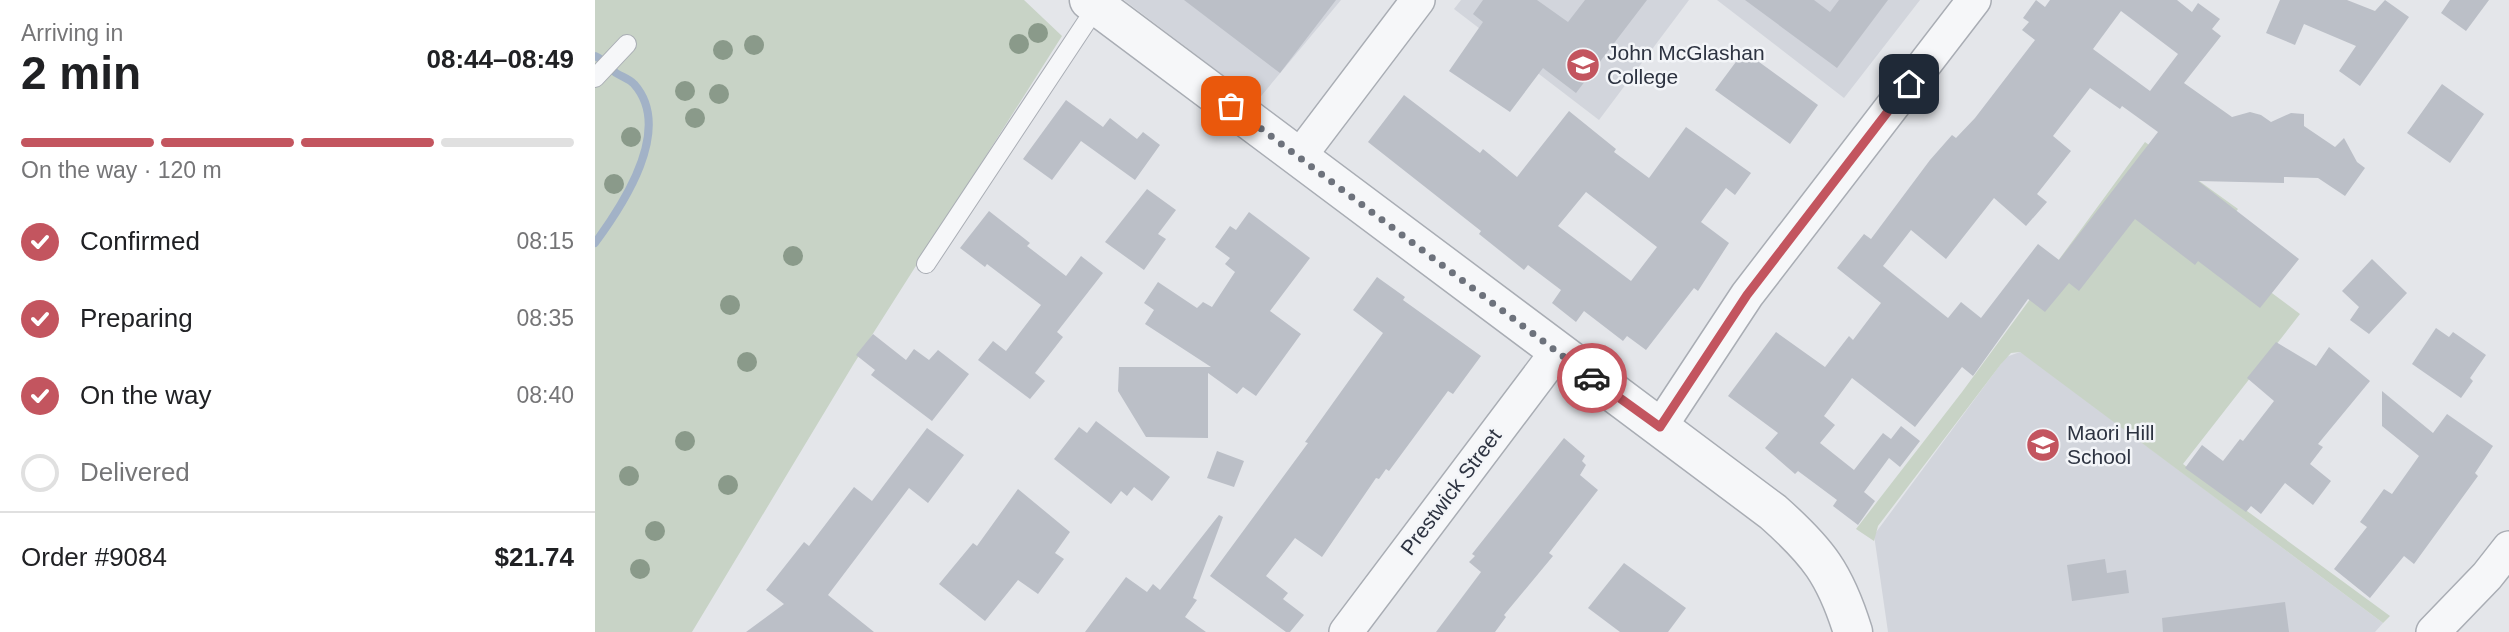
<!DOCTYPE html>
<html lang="en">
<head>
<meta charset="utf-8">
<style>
  :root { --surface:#fff; --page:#f6f6f6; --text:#202124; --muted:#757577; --line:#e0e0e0; --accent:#c3555f }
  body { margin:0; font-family:Helvetica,sans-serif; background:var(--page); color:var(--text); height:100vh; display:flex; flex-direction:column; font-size:26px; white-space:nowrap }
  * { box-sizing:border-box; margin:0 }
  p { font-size:23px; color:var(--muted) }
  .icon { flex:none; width:38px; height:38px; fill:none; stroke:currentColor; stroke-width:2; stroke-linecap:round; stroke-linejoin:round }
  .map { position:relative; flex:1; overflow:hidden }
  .side { display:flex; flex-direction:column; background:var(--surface); width:595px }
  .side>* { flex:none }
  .pin { position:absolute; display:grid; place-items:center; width:60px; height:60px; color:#fff; margin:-30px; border-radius:14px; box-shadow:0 4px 10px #0006 }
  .courier { position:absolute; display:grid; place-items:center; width:70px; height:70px; margin:-35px; border:5px solid #c3555f; border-radius:50%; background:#fff; color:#222; box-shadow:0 2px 9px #0007 }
  .headline em { font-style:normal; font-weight:700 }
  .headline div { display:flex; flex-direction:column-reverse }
  .headline { display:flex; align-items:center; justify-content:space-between; height:119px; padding:0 21px }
  h1 { font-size:46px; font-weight:700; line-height:52px }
  .bar { display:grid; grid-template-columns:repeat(4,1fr); gap:10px 7px; align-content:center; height:84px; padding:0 21px }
  .bar i { height:9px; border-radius:5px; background:var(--line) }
  .bar .on { background:var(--accent) }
  .bar p { grid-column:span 4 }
  .line { display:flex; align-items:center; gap:18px; padding:0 21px; border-top:2px solid var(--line) }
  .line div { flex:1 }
  ol { padding:0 21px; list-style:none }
  li { display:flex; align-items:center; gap:21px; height:77px }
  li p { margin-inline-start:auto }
  li .icon { padding:7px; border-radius:50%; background:var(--accent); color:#fff; stroke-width:4 }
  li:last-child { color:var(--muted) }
  li i { width:38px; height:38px; border:4px solid var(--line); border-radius:50% }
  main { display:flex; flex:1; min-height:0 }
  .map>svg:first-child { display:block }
  .built { fill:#d2d5dc }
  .green { fill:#c8d3c6 }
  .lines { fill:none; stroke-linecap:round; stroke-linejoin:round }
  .stream { stroke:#a2b2c7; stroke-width:8 }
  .building { fill:#bbbfc7; fill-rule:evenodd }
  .service-casing { stroke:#a9adb4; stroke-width:20 }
  .minor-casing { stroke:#a9adb4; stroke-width:36 }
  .tertiary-casing { stroke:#a9adb4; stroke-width:41 }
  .service { stroke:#f6f7f9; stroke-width:18 }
  .minor { stroke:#f6f7f9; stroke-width:33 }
  .tertiary { stroke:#f6f7f9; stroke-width:38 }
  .tree { fill:#8a9a8a }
  .done { stroke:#6d727c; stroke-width:7; stroke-dasharray:0 12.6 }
  .route { stroke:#c3555f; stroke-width:9 }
  .labels { text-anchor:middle; stroke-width:5; stroke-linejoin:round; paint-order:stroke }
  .poi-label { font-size:21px; fill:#2d3341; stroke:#f3f5f8; text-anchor:start }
  .street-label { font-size:21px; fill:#2d3341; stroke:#f3f5f8 }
</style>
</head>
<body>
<main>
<section class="side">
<div class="headline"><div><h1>2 min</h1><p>Arriving in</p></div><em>08:44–08:49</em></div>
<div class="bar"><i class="on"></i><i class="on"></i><i class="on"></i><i></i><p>On the way · 120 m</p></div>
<ol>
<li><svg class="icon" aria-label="check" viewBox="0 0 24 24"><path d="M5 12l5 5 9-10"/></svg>Confirmed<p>08:15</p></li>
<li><svg class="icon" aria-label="check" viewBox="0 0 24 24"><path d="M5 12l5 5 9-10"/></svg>Preparing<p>08:35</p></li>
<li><svg class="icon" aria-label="check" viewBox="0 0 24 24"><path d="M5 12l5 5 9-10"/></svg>On the way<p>08:40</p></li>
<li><i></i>Delivered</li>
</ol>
<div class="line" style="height:91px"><div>Order #9084</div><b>$21.74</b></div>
</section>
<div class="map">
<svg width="1914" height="632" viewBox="0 0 1914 632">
  <rect width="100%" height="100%" fill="#e4e6ea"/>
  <!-- built -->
  <path class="built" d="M 529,0 L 746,0 L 662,101 Z
    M 866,0 L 1094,0 L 1004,120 L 859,9 Z
    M 1122,0 L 1325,0 L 1249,98 Z
    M 1425,352 L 1430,355 L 1788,623 L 1780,632 L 1293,632 L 1279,535 L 1411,357 Z"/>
  <!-- green -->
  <path class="green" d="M 0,0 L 429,0 L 467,36 L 258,365 L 97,632 L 0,632 Z
    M 1550,142 L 1643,209 L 1615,247 L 1705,314 L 1588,464 L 1795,616 L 1788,623 L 1425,352 L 1416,353 L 1406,364 L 1283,526 L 1279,541 L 1261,529 L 1367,392 Z"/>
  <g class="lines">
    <!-- stream -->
    <path class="stream" d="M 0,56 C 10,60 13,67 21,73 C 27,77 33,78 39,84 C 79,129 28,205 0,243"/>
  </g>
  <!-- building -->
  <path class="building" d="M 589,0 L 741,0 L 685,73 Z
    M 888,0 L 942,0 L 973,22 L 990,0 L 1052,0 L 981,93 L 948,68 L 915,112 L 854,71 L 888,22 L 878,14 Z
    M 1150,0 L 1219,0 L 1235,12 L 1244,0 L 1293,0 L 1242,68 Z
    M 1441,0 L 1450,7 L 1455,0 L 1582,0 L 1597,12 L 1603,3 L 1625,19 L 1617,29 L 1626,36 L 1589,83 L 1637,117 L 1655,112 L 1666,115 L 1676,122 L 1696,113 L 1709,114 L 1709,126 L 1740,147 L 1749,138 L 1762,162 L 1770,168 L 1750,196 L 1723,178 L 1689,177 L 1689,183 L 1603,181 L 1704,259 L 1665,308 L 1603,261 L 1600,265 L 1540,219 L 1484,291 L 1474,283 L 1450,312 L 1433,299 L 1378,376 L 1367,367 L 1320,427 L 1257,378 L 1229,416 L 1240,425 L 1225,443 L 1259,470 L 1288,433 L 1296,439 L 1306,426 L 1325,441 L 1305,467 L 1294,458 L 1269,492 L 1280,501 L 1263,525 L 1238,506 L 1242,500 L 1203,471 L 1200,474 L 1170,448 L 1183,433 L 1133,396 L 1181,332 L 1230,367 L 1254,336 L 1258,340 L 1286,303 L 1242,268 L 1269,234 L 1276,239 L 1335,160 L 1357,135 L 1361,138 L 1380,118 L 1440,40 L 1427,30 L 1434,22 L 1428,18 ZM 1526,11 L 1583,54 L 1555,91 L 1498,49 ZM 1495,88 L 1525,109 L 1527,106 L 1563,132 L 1464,260 L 1443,244 L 1386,318 L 1366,302 L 1353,318 L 1288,266 L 1316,230 L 1351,259 L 1399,198 L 1431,226 L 1452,202 L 1442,194 L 1476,151 L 1458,136 Z
    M 1685,0 L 1752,0 L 1780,11 L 1790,0 L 1814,17 L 1765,86 L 1744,71 L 1761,46 L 1709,24 L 1700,45 L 1671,33 Z
    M 1855,0 L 1894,0 L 1871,31 L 1846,13 Z
    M 1149,51 L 1223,105 L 1195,144 L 1120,90 Z
    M 1847,84 L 1889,114 L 1855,163 L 1812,133 Z
    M 809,95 L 885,153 L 888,149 L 922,177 L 974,111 L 1021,149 L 1019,152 L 1054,178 L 1091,127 L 1156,173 L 1140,195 L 1131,188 L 1106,222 L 1134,243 L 1103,291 L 1099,288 L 1051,350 L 1032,336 L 1028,341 L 989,311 L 981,322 L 957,303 L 966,290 L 933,265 L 929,270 L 884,234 L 886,231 L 773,142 ZM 991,192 L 1062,247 L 1036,281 L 963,226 Z
    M 471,100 L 508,127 L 515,118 L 542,139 L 548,132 L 565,145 L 540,180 L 486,141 L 457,180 L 428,159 Z
    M 552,189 L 581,210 L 563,234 L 571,239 L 549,270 L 510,242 Z
    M 394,211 L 435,243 L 432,246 L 471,276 L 486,256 L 508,273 L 462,332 L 468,337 L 440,373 L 450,381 L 435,399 L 383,360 L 398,341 L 411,351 L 446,305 L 392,264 L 390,267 L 365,248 Z
    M 654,212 L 715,258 L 675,311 L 706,334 L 661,396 L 648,387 L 642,394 L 613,373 L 613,438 L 551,437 L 523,391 L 524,367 L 616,367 L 550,324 L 559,310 L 549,303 L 563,282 L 602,308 L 608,302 L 617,307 L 640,272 L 630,264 L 635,258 L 620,247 L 635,226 L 641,230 Z
    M 1777,259 L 1812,293 L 1774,334 L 1755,320 L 1764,307 L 1747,291 Z
    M 782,277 L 810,297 L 808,300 L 886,356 L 858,394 L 853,391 L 794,471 L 791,469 L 784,479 L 781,478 L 727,557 L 700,538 L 671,576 L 693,593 L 688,599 L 709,615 L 695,632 L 691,632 L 615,576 L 713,443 L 710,442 L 788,333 L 758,310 Z
    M 1841,328 L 1854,337 L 1858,332 L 1891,355 L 1875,378 L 1878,381 L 1866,398 L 1817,364 Z
    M 278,334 L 311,360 L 319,349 L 334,360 L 343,350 L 374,374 L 337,421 L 276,375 L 280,370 L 261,355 Z
    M 1681,342 L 1721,366 L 1734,347 L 1775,381 L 1723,444 L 1728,447 L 1715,464 L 1736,481 L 1718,505 L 1690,483 L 1666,514 L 1656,506 L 1651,512 L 1590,468 L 1607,445 L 1628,461 L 1645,439 L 1648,441 L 1679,401 L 1652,378 Z
    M 1787,391 L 1838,433 L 1852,414 L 1898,446 L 1880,473 L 1883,476 L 1819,564 L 1809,556 L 1775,598 L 1739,569 L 1772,527 L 1765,522 L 1789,489 L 1797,494 L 1824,456 L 1787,426 Z
    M 501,421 L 575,477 L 557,501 L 539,487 L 532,496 L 526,491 L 516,504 L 459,459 L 484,427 L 492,433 Z
    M 332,428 L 369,455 L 333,503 L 314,488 L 233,595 L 279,632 L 151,632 L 189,604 L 171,590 L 209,542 L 214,546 L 259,487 L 277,501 Z
    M 969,438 L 990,456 L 987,461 L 991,465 L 985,475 L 1003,490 L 954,553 L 958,556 L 909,615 L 911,617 L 900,632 L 841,632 L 886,572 L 874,562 L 880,556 L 877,554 Z
    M 622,451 L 649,461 L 639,487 L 612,478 Z
    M 423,489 L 475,532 L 460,553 L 469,559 L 443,594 L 423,580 L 390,621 L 344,584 L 378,543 L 382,546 Z
    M 624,515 L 628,517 L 598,598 L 602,600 L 590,617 L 611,632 L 490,632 L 531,577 L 552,592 L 558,584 L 565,590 Z
    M 1510,559 L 1512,573 L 1531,570 L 1534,593 L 1477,601 L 1472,565 Z
    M 1029,563 L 1091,608 L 1073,632 L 1025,632 L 993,608 Z
    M 1690,602 L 1694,632 L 1568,632 L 1567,618 Z"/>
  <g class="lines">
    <!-- service casing -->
    <g class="service-casing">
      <path id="service" d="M 0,78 L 32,44
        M 331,264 L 502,6"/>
    </g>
    <!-- minor casing -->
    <g class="minor-casing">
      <path id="minor" d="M 704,157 L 823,0
        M 1065,427 L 1152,295 L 1379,0
        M 751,632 L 962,352
        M 1838,632 L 1892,576 L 1914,548"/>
    </g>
    <!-- tertiary casing -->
    <g class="tertiary-casing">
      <path id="tertiary" d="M 494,0 L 1178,512 C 1223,552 1240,574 1258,632"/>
    </g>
    <!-- service -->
    <use href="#service" class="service"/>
    <!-- minor -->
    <use href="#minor" class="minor"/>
    <!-- tertiary -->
    <use href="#tertiary" class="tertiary"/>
  </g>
  <!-- trees -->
  <g class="tree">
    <circle cx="443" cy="33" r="10"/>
    <circle cx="424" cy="44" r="10"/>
    <circle cx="159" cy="45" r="10"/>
    <circle cx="128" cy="50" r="10"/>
    <circle cx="90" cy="91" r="10"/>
    <circle cx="124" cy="94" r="10"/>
    <circle cx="100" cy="118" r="10"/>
    <circle cx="36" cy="137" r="10"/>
    <circle cx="19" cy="184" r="10"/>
    <circle cx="198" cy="256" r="10"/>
    <circle cx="135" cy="305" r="10"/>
    <circle cx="152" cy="362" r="10"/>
    <circle cx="90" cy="441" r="10"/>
    <circle cx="34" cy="476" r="10"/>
    <circle cx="133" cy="485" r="10"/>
    <circle cx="60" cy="531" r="10"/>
    <circle cx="45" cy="569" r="10"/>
  </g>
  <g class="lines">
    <!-- done -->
    <path class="done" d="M 636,106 L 997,378"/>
    <!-- route -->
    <path class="route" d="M 997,378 L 1065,427 L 1152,295 L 1314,84"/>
  </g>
  <!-- icons -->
  <defs>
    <g id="school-disc" transform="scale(1.75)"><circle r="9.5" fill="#c3555f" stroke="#f3f5f8"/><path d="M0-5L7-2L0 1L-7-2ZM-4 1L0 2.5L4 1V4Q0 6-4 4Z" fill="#fff"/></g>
  </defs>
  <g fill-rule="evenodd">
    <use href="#school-disc" x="988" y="65"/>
    <use href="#school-disc" x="1448" y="445"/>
  </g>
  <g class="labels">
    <!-- poi labels -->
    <g class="poi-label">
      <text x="1012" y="60">John McGlashan<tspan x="1012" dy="24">College</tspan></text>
      <text x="1472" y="440">Maori Hill<tspan x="1472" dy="24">School</tspan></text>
    </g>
    <!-- street labels -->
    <g class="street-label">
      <text transform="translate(856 492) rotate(-53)" y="7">Prestwick Street</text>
    </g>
  </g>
</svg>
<div class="pin" style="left:636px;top:106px;background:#ea580c"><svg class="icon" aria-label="bag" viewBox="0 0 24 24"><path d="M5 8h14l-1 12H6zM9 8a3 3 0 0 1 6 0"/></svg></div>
<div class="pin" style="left:1314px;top:84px;background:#1f2937"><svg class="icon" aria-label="home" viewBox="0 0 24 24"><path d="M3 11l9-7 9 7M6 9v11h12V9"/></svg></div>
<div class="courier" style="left:997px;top:378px"><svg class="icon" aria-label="car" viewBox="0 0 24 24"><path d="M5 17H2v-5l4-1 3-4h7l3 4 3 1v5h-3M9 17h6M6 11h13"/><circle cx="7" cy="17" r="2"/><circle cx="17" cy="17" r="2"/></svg></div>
</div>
</main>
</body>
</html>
